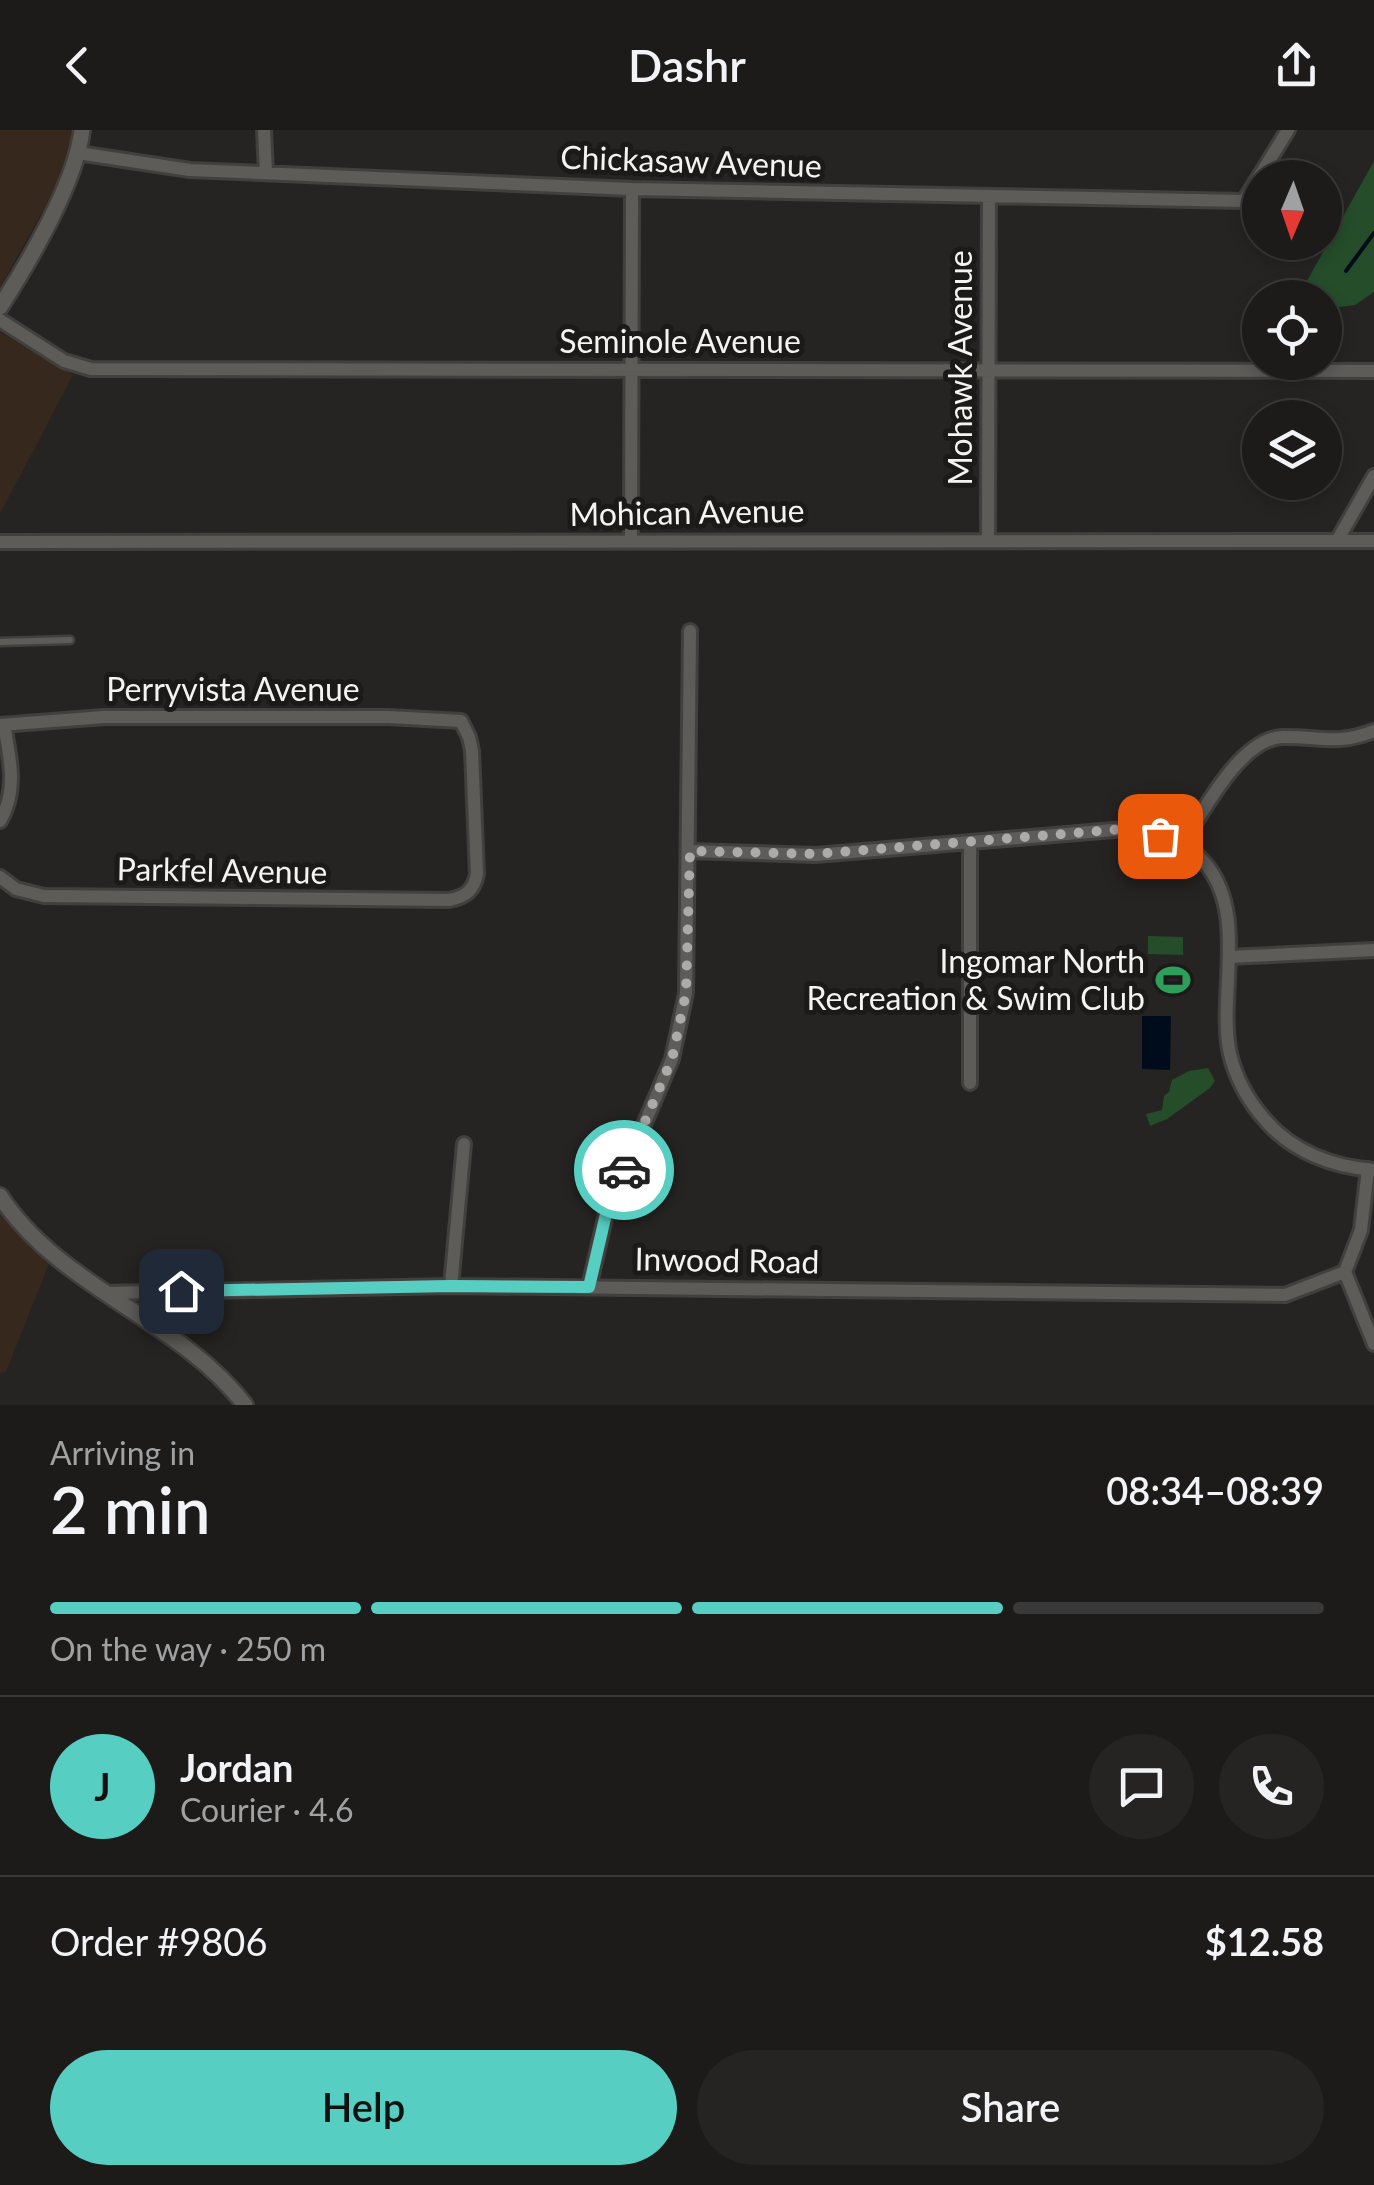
<!DOCTYPE html>
<html lang="en">
<head>
<meta charset="utf-8">
<style>
  :root { --surface:#1c1b1a; --page:#252423; --text:#f1f3f6; --muted:#a0a1a2; --line:#3a3939; --accent:#56cec2 }
  body { margin:0; font-family:Lato,sans-serif; background:var(--page); color:var(--text); height:100vh; display:flex; flex-direction:column; font-size:38px; white-space:nowrap }
  * { box-sizing:border-box; margin:0 }
  p { font-size:32px; color:var(--muted) }
  .icon { flex:none; width:55px; height:55px; fill:none; stroke:currentColor; stroke-width:2; stroke-linecap:round; stroke-linejoin:round }
  .map { position:relative; height:1275px; overflow:hidden }
  .panel { display:flex; flex-direction:column; background:var(--surface); flex:1 }
  .panel>* { flex:none }
  .needle { width:65px; rotate:182deg }
  .buttons { position:absolute; left:1242px; top:30px; display:grid; gap:20px }
  .buttons a { display:grid; place-items:center; width:100px; height:100px; border-radius:50%; background:var(--surface); box-shadow:0 5px 15px #0003,0 0 0 2px var(--line); font-size:50px }
  .pin { position:absolute; display:grid; place-items:center; width:85px; height:85px; color:#fff; margin:-42px; border-radius:20px; box-shadow:0 5px 15px #0006 }
  .courier { position:absolute; display:grid; place-items:center; width:100px; height:100px; margin:-50px; border:8px solid #56cec2; border-radius:50%; background:#fff; color:#222; box-shadow:0 2px 12px #0007 }
  .head em { font-style:normal; font-weight:600 }
  .head div { display:flex; flex-direction:column-reverse }
  .head { display:flex; align-items:center; justify-content:space-between; height:170px; padding:0 50px }
  h1 { font-size:65px; font-weight:600; line-height:75px }
  .bar { display:grid; grid-template-columns:repeat(4,1fr); gap:15px 10px; align-content:center; height:120px; padding:0 50px }
  .bar i { height:12px; border-radius:8px; background:var(--line) }
  .bar .active { background:var(--accent) }
  .bar p { grid-column:span 4 }
  .line { display:flex; align-items:center; gap:25px; padding:0 50px; border-top:2px solid var(--line) }
  .line div { flex:1 }
  .round { display:grid; place-items:center; flex:none; width:105px; height:105px; border-radius:52px; background:var(--page) }
  .action { display:flex; gap:20px; margin-top:auto; padding:20px 50px }
  .action a { flex:1; height:115px; border-radius:60px; background:var(--accent); color:#111; font-size:40px; font-weight:600; line-height:115px; text-align:center }
  .action a+a { background:var(--page); color:var(--text) }
  header { display:flex; justify-content:space-between; align-items:center; height:130px; padding:0 50px; background:var(--surface); font-size:45px; font-weight:600 }
  .map>svg:first-child { display:block }
  .commercial { fill:#36281c }
  .green { fill:#254d29 }
  .water { fill:#000c1c }
  .lines { fill:none; stroke-linecap:round; stroke-linejoin:round }
  .stream { stroke:#000c1c; stroke-width:4 }
  .service-casing { stroke:#41403e; stroke-width:11 }
  .minor-casing { stroke:#41403e; stroke-width:18 }
  .tertiary-casing { stroke:#41403e; stroke-width:20 }
  .service { stroke:#5d5c59; stroke-width:6 }
  .minor { stroke:#5d5c59; stroke-width:12 }
  .tertiary { stroke:#5d5c59; stroke-width:15 }
  .done { stroke:#acaba9; stroke-width:10; stroke-dasharray:0 18 }
  .route { stroke:#56cec2; stroke-width:12 }
  .labels { text-anchor:middle; stroke-width:10; stroke-linejoin:round; paint-order:stroke }
  .street-label { font-size:32px; fill:#f4f3f2; stroke:#1b1a18 }
  .poi-label { font-size:32px; fill:#f4f3f2; stroke:#1b1a18; text-anchor:end }
</style>
</head>
<body>
<header><svg class="icon" aria-label="back" viewBox="0 0 24 24"><path d="M15 5l-7 7 7 7"/></svg>Dashr<svg class="icon" aria-label="share" viewBox="0 0 24 24"><path d="M12 15V3M7 8l5-5 5 5M5 13v7h14v-7"/></svg></header>
<div class="map">
<svg width="1374" height="1275" viewBox="0 0 1374 1275">
  <rect width="100%" height="100%" fill="#252422"/>
  <!-- commercial -->
  <path class="commercial" d="M 0,0 L 74,0 L 61,48 L 0,158 Z
    M 0,202 L 73,245 L 0,384 Z
    M 0,1066 L 52,1126 L 6,1242 L 0,1243 Z"/>
  <!-- green -->
  <path class="green" d="M 1374,31 L 1374,162 L 1355,175 L 1325,179 L 1325,168 L 1298,167 Z
    M 1148,806 L 1183,807 L 1183,825 L 1148,824 Z
    M 1208,938 L 1215,951 L 1210,958 L 1167,989 L 1150,996 L 1146,984 L 1162,980 L 1164,966 L 1169,962 L 1172,950 L 1189,941 Z"/>
  <!-- water -->
  <path class="water" d="M 1142,886 L 1171,886 L 1170,940 L 1142,939 Z"/>
  <g class="lines">
    <!-- stream -->
    <path class="stream" d="M 1346,141 L 1374,103"/>
    <!-- service casing -->
    <g class="service-casing">
      <path id="service" d="M 0,512 L 70,510"/>
    </g>
    <!-- minor casing -->
    <g class="minor-casing">
      <path id="minor" d="M 264,0 L 266,43
        M 78,23 L 190,40 L 632,59 L 1244,71 L 1288,0
        M 0,190 L 64,231 L 91,239 L 1374,241
        M 631,409 L 632,59
        M 988,409 L 989,68
        M 1337,411 L 1374,346
        M 0,412 L 1374,411
        M 0,595 L 104,587 L 388,587 L 461,591 L 469,607 L 472,621 L 477,744 C 474,760 466,767 449,770 L 44,766 L 16,759 L 0,747
        M 0,691 C 18,660 10,629 4,595
        M 1183,713 C 1203,682 1240,609 1282,607 C 1320,606 1335,616 1374,601
        M 690,721 L 816,725 L 1137,698 C 1162,706 1186,711 1204,732 C 1249,783 1217,866 1230,924 C 1236,949 1249,972 1266,991 C 1293,1022 1333,1037 1374,1040
        M 1229,827 L 1374,820
        M 970,953 L 970,713
        M 1368,1039 L 1361,1100 L 1345,1142 L 1374,1214
        M 451,1156 L 464,1014
        M 589,1157 L 606,1084 L 672,929 L 686,863 L 690,501
        M 104,1163 L 451,1156 L 1285,1165 L 1345,1142"/>
    </g>
    <!-- tertiary casing -->
    <g class="tertiary-casing">
      <path id="tertiary" d="M 0,177 C 29,132 76,52 82,0
        M 0,1066 C 61,1159 178,1188 245,1275"/>
    </g>
    <!-- service -->
    <use href="#service" class="service"/>
    <!-- minor -->
    <use href="#minor" class="minor"/>
    <!-- tertiary -->
    <use href="#tertiary" class="tertiary"/>
  </g>
  <g class="lines">
    <!-- done -->
    <path class="done" d="M 624,1040 L 672,929 L 686,863 L 690,721 L 816,724 L 1137,698 L 1160,706"/>
    <!-- route -->
    <path class="route" d="M 181,1161 L 451,1156 L 589,1157 L 606,1084 L 624,1040"/>
  </g>
  <!-- icons -->
  <defs>
    <g id="stadium-bare" transform="scale(2.7)"><path d="M0-5a6.5 5 0 1 0 0 10a6.5 5 0 1 0 0-10ZM-3.5-1.8h7v3.6h-7Z" fill="#2e9e5b" stroke="#1b1a18" stroke-width="2.5" paint-order="stroke"/></g>
  </defs>
  <g fill-rule="evenodd">
    <use href="#stadium-bare" x="1173" y="850"/>
  </g>
  <g class="labels">
    <!-- street labels -->
    <g class="street-label">
      <text transform="translate(691 32) rotate(2)" y="11">Chickasaw Avenue</text>
      <text x="680" y="223">Seminole Avenue</text>
      <text transform="translate(961 238) rotate(-90)" y="11">Mohawk Avenue</text>
      <text transform="translate(687 383) rotate(-1)" y="11">Mohican Avenue</text>
      <text x="233" y="571">Perryvista Avenue</text>
      <text transform="translate(222 741) rotate(1)" y="11">Parkfel Avenue</text>
      <text transform="translate(727 1131) rotate(1)" y="11">Inwood Road</text>
    </g>
    <!-- poi labels -->
    <g class="poi-label">
      <text x="1145" y="843">Ingomar North<tspan x="1145" dy="37">Recreation &amp; Swim Club</tspan></text>
    </g>
  </g>
</svg>
<div class="buttons">
<a><svg class="needle" viewBox="-14 -14 28 28"><path d="M0-13l5 13h-10z" fill="#e53935"/><path d="M0 13l5-13h-10z" fill="#a0a1a2"/></svg></a>
<a><svg class="icon" aria-label="locate" viewBox="0 0 24 24"><circle cx="12" cy="12" r="6"/><path d="M12 2v4M12 18v4M2 12h4M18 12h4"/></svg></a>
<a><svg class="icon" aria-label="layers" viewBox="0 0 24 24"><path d="M12 4l9 5-9 5-9-5zM3 14l9 5 9-5"/></svg></a>
</div>
<div class="pin" style="left:1160px;top:706px;background:#ea580c"><svg class="icon" aria-label="bag" viewBox="0 0 24 24"><path d="M5 8h14l-1 12H6zM9 8a3 3 0 0 1 6 0"/></svg></div>
<div class="pin" style="left:181px;top:1161px;background:#1f2937"><svg class="icon" aria-label="home" viewBox="0 0 24 24"><path d="M3 11l9-7 9 7M6 9v11h12V9"/></svg></div>
<div class="courier" style="left:624px;top:1040px"><svg class="icon" aria-label="car" viewBox="0 0 24 24"><path d="M5 17H2v-5l4-1 3-4h7l3 4 3 1v5h-3M9 17h6M6 11h13"/><circle cx="7" cy="17" r="2"/><circle cx="17" cy="17" r="2"/></svg></div>
</div>
<section class="panel">
<div class="head"><div><h1>2 min</h1><p>Arriving in</p></div><em>08:34–08:39</em></div>
<div class="bar"><i class="active"></i><i class="active"></i><i class="active"></i><i></i><p>On the way · 250 m</p></div>
<div class="line" style="height:180px"><b class="round" style="background:var(--accent);color:#111">J</b><div><b>Jordan</b><p>Courier · 4.6</p></div><a class="round"><svg class="icon" aria-label="chat" viewBox="0 0 24 24"><path d="M4 5h16v11H9l-5 4z"/></svg></a><a class="round"><svg class="icon" aria-label="phone" viewBox="0 0 24 24"><path d="M5 4h4l2 5-3 2q2 4 5 5l2-3 5 2v4C11 20 4 13 5 4z"/></svg></a></div>
<div class="line" style="height:130px"><div>Order #9806</div><b>$12.58</b></div>
<div class="action"><a>Help</a><a>Share</a></div>
</section>
</body>
</html>
